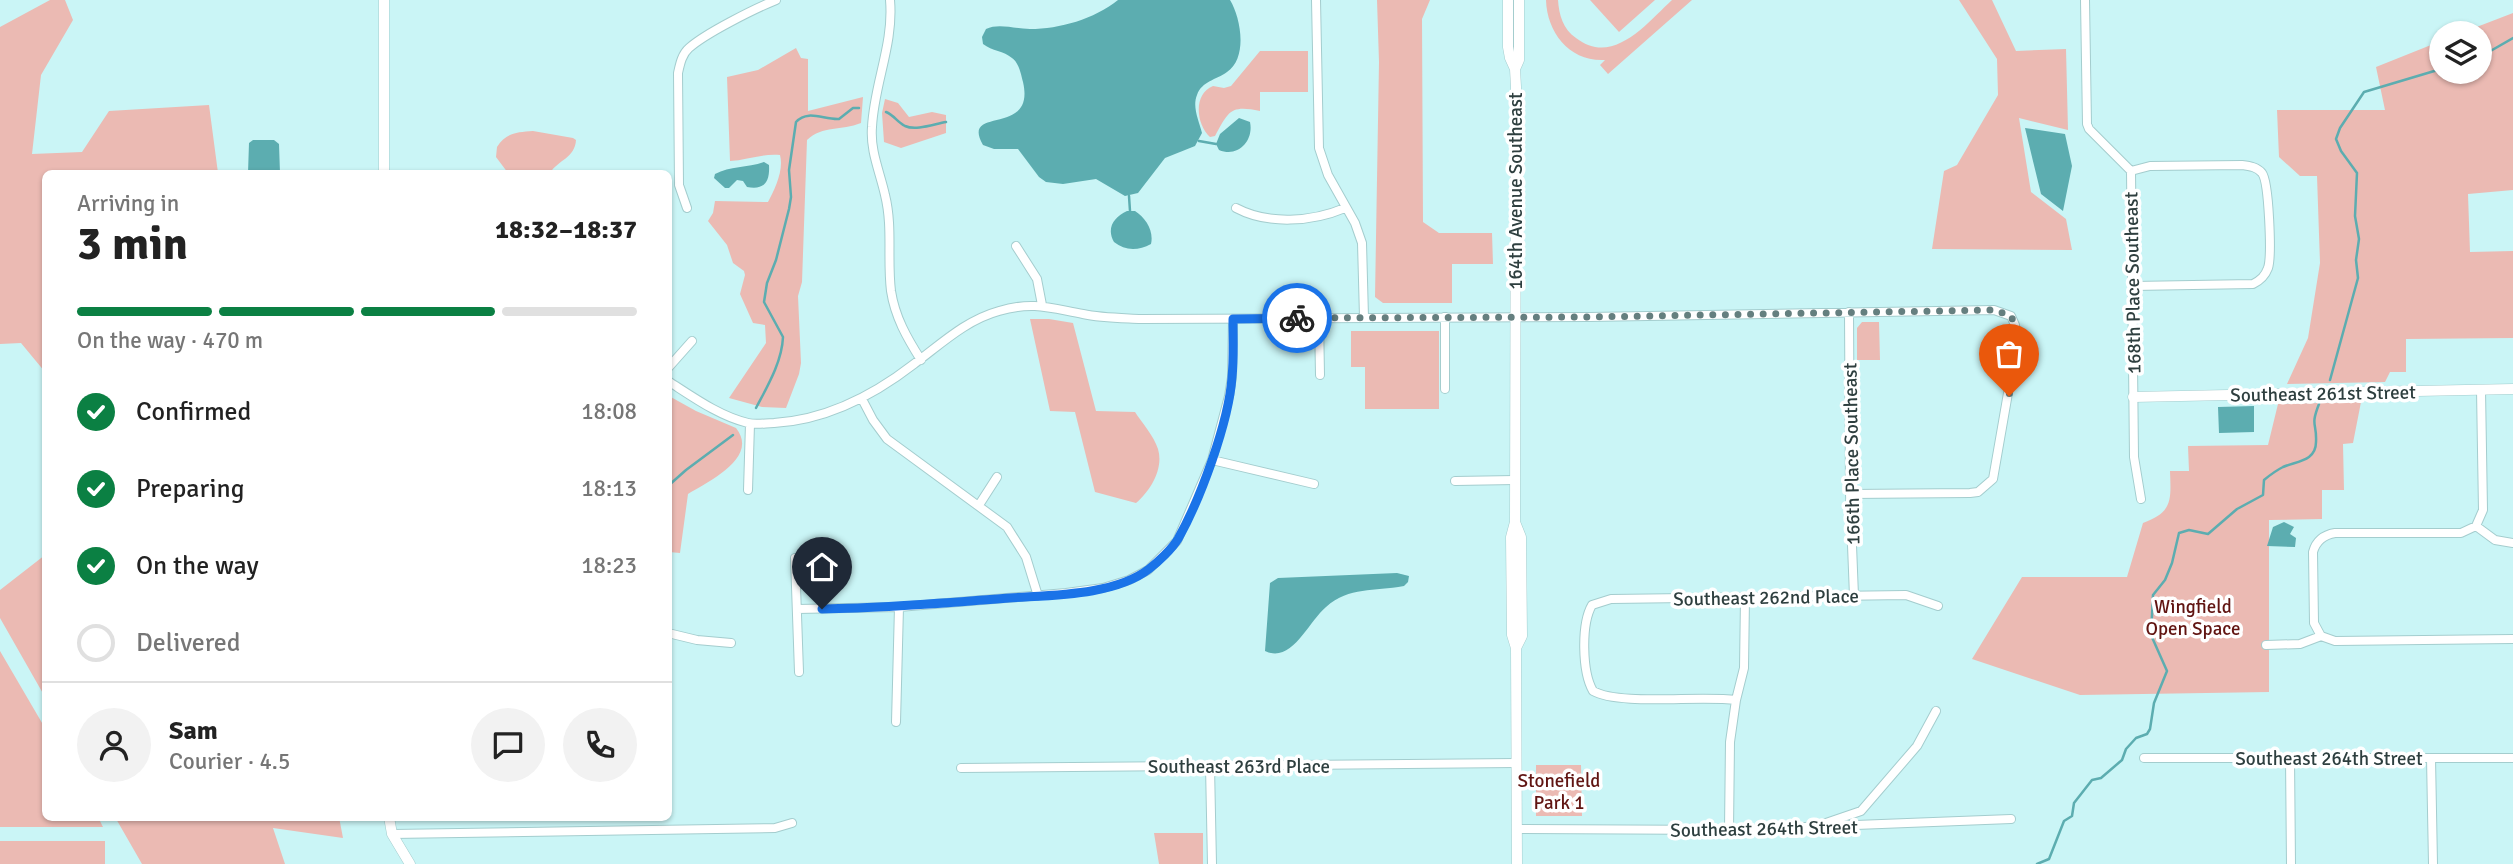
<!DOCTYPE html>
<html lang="en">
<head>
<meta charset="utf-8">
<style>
  :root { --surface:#fff; --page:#f2f2f2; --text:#222; --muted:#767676; --line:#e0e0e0; --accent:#0b8043 }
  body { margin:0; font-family:Signika,sans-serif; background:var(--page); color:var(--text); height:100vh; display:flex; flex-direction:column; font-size:26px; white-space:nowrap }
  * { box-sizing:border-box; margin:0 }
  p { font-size:23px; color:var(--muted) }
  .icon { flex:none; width:38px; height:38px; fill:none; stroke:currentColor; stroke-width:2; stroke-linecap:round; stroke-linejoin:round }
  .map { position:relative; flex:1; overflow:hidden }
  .drawer { position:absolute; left:42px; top:170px; width:630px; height:651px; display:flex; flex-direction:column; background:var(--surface); border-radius:10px; box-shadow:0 2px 5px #0004 }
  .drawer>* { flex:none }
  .controls { position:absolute; left:2429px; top:21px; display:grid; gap:14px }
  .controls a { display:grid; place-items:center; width:63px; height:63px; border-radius:50%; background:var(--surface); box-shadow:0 2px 5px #0004; font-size:35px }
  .pin { position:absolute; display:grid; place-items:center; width:60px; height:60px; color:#fff; margin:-72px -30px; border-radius:50% 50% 50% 0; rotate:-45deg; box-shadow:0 0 7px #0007 }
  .pin .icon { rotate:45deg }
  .courier { position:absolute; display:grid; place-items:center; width:70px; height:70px; margin:-35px; border:5px solid #1a73e8; border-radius:50%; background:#fff; color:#222; box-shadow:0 2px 9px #0007 }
  .headline em { font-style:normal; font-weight:700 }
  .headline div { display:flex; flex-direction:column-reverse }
  .headline { display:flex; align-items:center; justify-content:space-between; height:119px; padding:0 35px }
  h1 { font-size:46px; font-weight:700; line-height:52px }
  .bar { display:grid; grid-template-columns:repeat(4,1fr); gap:10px 7px; align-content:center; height:84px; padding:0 35px }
  .bar i { height:9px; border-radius:5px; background:var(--line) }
  .bar .current { background:var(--accent) }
  .bar p { grid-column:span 4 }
  .line { display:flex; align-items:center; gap:18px; padding:0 35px; border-top:2px solid var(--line) }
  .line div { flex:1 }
  .round { display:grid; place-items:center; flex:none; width:74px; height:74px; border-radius:37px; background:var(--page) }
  ol { padding:0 35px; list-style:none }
  li { display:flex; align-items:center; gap:21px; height:77px }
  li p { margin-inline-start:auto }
  li .icon { padding:7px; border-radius:50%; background:var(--accent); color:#fff; stroke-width:4 }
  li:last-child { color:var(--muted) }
  li i { width:38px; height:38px; border:4px solid var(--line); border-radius:50% }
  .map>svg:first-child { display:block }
  .green { fill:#ebbab3 }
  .water { fill:#5cadb0 }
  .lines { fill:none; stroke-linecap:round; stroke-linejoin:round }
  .stream { stroke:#5cadb0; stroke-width:2.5 }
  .minor-casing { stroke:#a4cdce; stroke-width:10 }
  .tertiary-casing { stroke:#a4cdce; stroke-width:11 }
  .minor { stroke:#fff; stroke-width:8 }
  .tertiary { stroke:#fff; stroke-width:10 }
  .done { stroke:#657f7f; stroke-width:7; stroke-dasharray:0 12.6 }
  .route { stroke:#1a73e8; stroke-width:9 }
  .labels { text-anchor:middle; stroke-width:7; stroke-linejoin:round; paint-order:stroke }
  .street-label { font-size:19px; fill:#2e3f3f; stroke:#fff }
  .park-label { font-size:19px; fill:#611512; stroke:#fff }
</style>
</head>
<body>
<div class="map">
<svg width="2513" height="864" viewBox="0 0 2513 864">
  <rect width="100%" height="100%" fill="#caf5f6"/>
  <!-- green -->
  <path class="green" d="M 50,0 L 65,0 L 73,20 L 41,75 L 32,154 L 82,152 L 109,111 L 209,105 L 218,173 L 46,173 L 45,372 L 21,343 L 0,344 L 0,27 Z
    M 1377,0 L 1493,0 L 1430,0 L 1422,19 L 1423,222 L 1439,233 L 1492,233 L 1493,264 L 1452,264 L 1452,303 L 1383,303 L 1375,297 L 1379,62 Z
    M 1546,0 L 1558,0 C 1559,15 1563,29 1576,38 C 1613,67 1647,23 1672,0 L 1692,0 L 1608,74 L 1600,65 L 1605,60 C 1570,62 1547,33 1546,0 Z
    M 1590,0 L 1655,0 L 1619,32 Z
    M 1959,0 L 1992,0 L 2016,51 L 2066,49 L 2068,130 L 2019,118 L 2031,192 L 2066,219 L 2072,250 L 1932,249 L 1944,171 L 1957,165 L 1998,95 L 1997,59 Z
    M 2513,13 L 2513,190 L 2468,194 L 2470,252 L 2513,251 L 2513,338 L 2406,339 L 2406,372 L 2390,372 L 2385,382 L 2287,384 L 2308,338 L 2320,263 L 2317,176 L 2300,176 L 2279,157 L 2277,110 L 2385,110 L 2376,67 L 2441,41 L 2441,72 L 2480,72 L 2480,33 L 2461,33 Z
    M 796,48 L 801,58 L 808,59 L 808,111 L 863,97 L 861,123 C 841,131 823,125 807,140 L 802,282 L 798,296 L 801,363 L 799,374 L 786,408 L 762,407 L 729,398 L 766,343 L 765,325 L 753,323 L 740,294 L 745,275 L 744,271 L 733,263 L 727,245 L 708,221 L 713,213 L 715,201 L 768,202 C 775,189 784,170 780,155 C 764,153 747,160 730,161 L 727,77 L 758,70 Z
    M 1260,51 L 1308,51 L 1308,92 L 1260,92 L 1260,111 C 1230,105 1229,111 1215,136 L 1210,137 C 1196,124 1193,94 1213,86 L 1224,88 L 1231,86 Z
    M 885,99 L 898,103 L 909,117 L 932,112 L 946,115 L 946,133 L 901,148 L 884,142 L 882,113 Z
    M 533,131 L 573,138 L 576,140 C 575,158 558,160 550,173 L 508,173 L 496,157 L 497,147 C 506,133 517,132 533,131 Z
    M 1030,319 L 1049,319 L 1073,323 L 1096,411 L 1135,412 C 1142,423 1154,436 1158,449 C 1164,469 1150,491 1136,503 L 1095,492 L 1075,412 L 1050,411 Z
    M 1862,322 L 1879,322 L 1880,360 L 1857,360 L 1857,328 Z
    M 1351,331 L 1439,331 L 1439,409 L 1365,409 L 1365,367 L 1351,367 Z
    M 669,396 L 696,411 L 736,428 C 760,458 707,482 688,494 L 680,553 L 669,552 Z
    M 2361,402 L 2353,443 L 2343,444 L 2344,490 L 2322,490 L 2322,519 L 2269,520 L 2269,692 L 2080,695 L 1972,659 L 2022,577 L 2127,577 L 2143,523 C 2173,512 2171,500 2170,471 L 2189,471 L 2188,446 L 2268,445 L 2278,404 Z
    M 45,555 L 45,697 L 0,618 L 0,590 Z
    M 0,651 L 45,728 L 46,817 L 98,817 L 103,827 L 0,827 Z
    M 1536,765 L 1581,765 L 1582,816 L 1536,816 Z
    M 115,817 L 339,817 L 343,838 L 273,828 L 285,864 L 142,864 Z
    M 1154,833 L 1203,833 L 1203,864 L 1159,864 Z
    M 0,841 L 105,841 L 105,864 L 0,864 Z"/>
  <!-- water -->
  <path class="water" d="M 1118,0 L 1230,0 C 1241,18 1248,58 1227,72 C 1216,80 1202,81 1197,95 C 1192,107 1199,121 1202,133 L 1195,146 L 1165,158 L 1138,193 L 1125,196 L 1096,179 L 1063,184 L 1046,182 L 1039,177 L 1018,149 L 994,149 L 983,145 C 960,105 1036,138 1023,82 C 1021,74 1019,63 1012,58 C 1004,51 992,51 983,44 L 982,37 L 986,29 C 999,23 1015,29 1030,29 C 1060,29 1094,19 1118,0 Z
    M 1239,118 L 1250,122 C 1254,141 1238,158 1219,150 L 1216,144 L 1220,134 Z
    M 2025,128 L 2065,134 L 2072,166 L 2063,211 L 2041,194 Z
    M 253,140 L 274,140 L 279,144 L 280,173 L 248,173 L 249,143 Z
    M 764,162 L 769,165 C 770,183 764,190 747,187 L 743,181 L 737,180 L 729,188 L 725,188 L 714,178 L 715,174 C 730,166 747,168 764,162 Z
    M 1127,211 L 1135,211 C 1146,218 1154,231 1151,244 C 1138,251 1125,251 1114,242 C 1106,228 1114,217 1127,211 Z
    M 2254,406 L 2254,432 L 2219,433 L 2218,407 Z
    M 2284,522 L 2294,527 L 2290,534 L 2296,538 L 2295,547 L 2267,546 L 2273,527 Z
    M 1397,573 L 1409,576 L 1408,582 L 1404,586 C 1373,592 1350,586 1326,607 C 1308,622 1292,664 1265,651 L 1270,583 L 1278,578 Z"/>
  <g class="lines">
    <!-- stream -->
    <path class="stream" d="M 2480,57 L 2513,38
      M 886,112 C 894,115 897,122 905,126 C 916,131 934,124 946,122
      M 1199,141 L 1216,144
      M 1129,196 L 1130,211
      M 2330,380 L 2358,278 L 2356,260 L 2359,239 L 2355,216 L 2357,173 L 2341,151 L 2336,139 L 2340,128 L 2364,92 L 2441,69
      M 756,408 C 767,387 782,362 783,337 L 764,302 L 767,283 L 776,260 L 789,209 L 791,197 L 789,170 L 796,122 C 808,109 824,120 839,119 L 853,108 L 859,108
      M 668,486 L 686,470 L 733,435
      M 2037,864 L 2049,859 L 2064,821 L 2072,816 L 2074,803 L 2092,780 L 2101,778 L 2122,760 L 2126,749 L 2136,738 L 2147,734 L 2150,729 L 2154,703 L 2167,671 L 2151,635 L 2153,595 L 2165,580 L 2172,563 L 2179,533 L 2189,530 L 2208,534 L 2237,509 L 2263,495 L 2264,480 C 2270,475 2277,470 2283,467 C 2297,461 2316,461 2316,442 C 2317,422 2310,427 2319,404"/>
    <!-- minor casing -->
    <g class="minor-casing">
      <path id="minor" d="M 890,0 C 894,44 874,84 872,127 C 870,151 880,172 885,195 C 893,227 887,259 891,291 C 895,317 907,338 921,360
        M 1316,0 L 1319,148 L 1328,175 L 1355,223 L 1362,243 L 1364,317
        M 2085,0 L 2087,124 L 2089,129 L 2131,171 L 2134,457 L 2141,499
        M 2131,171 L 2150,166 L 2242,165 C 2250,166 2257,167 2262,173 C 2269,182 2272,256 2268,268 C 2265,276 2261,280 2253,284 L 2133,286
        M 687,208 L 679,185 L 678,73 C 680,64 682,54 689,48 C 706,33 754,9 776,0
        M 1236,208 C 1268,225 1312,222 1345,208
        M 1016,246 L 1037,279 L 1042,305
        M 1849,312 L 1850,494 L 1854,596
        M 1319,318 L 1320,375
        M 668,368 L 692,341
        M 668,381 C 693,397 719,416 748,423 C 756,425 766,423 774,423 C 826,420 874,395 914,364 C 941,344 966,320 999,311 C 1033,301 1050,308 1083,314 C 1101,318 1122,318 1141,319 L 1589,317 L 1994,310 L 2011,316 L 2015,325 L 2015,353 L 1993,479 L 1978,492 L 1970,493 L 1850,494
        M 1445,389 L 1445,317
        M 862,399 L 873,420 L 887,439 L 1007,527 L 1026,557 L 1038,596
        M 1212,460 L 1314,484
        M 1455,481 L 1515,480
        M 748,490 L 750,424
        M 979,505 L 997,477
        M 2476,526 L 2483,510 L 2481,390
        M 795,558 L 799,672
        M 797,609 L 899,607 L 1066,593 L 1103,588 L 1129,580 L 1148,570 L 1177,541 L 1212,460 L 1229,396 L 1232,377 L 1233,319
        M 668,633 L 697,640 L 731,643
        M 2321,636 L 2314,623 L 2313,552 C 2316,541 2323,535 2335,533 L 2461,533 L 2476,526 L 2495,540 L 2513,543
        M 2266,645 L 2300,644 L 2321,636 L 2335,641 L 2513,639
        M 1736,700 C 1699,695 1620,706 1593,691 C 1582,672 1581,624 1592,605 L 1611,599 L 1906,595 L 1938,606
        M 896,722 L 899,607
        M 2144,758 L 2513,758
        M 2290,758 L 2291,864
        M 2431,758 L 2433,864
        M 1210,766 L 1212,864
        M 961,768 L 1516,763
        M 1823,824 L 1861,811 L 1917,746 L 1936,711
        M 1517,829 L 1729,830 L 2011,819
        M 1729,830 L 1730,742 L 1736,700 L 1744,668 L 1745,598
        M 392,834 L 775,828 L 792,823"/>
    </g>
    <!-- tertiary casing -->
    <g class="tertiary-casing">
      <path id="tertiary" d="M 384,0 L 384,173
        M 1508,0 L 1508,47 L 1510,58 L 1515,69 L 1516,87 L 1515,522 L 1511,537 L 1512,635 L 1516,648 L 1517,864
        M 1515,69 L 1519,60 L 1519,0
        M 2133,397 L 2513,389
        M 1515,522 L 1521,537 L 1522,636 L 1516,648
        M 389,817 L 392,834 L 410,864"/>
    </g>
    <!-- minor -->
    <use href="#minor" class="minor"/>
    <!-- tertiary -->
    <use href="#tertiary" class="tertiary"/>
  </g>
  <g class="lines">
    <!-- done -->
    <path class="done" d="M 1297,318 L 1589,317 L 1994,310 L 2011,316 C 2022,339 2013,370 2009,396"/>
    <!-- route -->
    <path class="route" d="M 822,609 C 885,608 947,603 1009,598 C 1050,595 1114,596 1149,569 C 1158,562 1172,549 1178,539 C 1200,500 1229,422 1232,377 C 1234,358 1233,338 1233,319 L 1297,318"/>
  </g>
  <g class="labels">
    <!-- street labels -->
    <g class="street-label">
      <text transform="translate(1515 191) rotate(-90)" y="7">164th Avenue Southeast</text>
      <text transform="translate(2132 283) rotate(-91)" y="7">168th Place Southeast</text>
      <text transform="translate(2323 393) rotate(-1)" y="7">Southeast 261st Street</text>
      <text transform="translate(1851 454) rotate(-91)" y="7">166th Place Southeast</text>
      <text transform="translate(1766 597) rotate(-1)" y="7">Southeast 262nd Place</text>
      <text x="2329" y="765">Southeast 264th Street</text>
      <text x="1239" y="773">Southeast 263rd Place</text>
      <text transform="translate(1764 828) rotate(-1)" y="7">Southeast 264th Street</text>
    </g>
    <!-- park labels -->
    <g class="park-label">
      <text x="2193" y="613">Wingfield<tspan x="2193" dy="22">Open Space</tspan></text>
      <text x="1559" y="787">Stonefield<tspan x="1559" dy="22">Park 1</tspan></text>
    </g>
  </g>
</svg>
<div class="controls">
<a><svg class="icon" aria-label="layers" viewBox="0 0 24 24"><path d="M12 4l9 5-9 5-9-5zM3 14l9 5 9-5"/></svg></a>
</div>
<div class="pin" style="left:2009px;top:396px;background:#ea580c"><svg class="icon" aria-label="bag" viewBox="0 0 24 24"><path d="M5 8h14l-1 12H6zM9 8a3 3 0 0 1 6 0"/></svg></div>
<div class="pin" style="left:822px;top:609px;background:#1f2937"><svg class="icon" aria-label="home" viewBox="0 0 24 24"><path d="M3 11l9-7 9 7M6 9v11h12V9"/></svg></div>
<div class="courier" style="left:1297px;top:318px"><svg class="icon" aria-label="bike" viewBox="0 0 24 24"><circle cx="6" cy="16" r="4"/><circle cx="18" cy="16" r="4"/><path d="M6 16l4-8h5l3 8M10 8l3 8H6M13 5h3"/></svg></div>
<section class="drawer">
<div class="headline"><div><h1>3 min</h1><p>Arriving in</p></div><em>18:32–18:37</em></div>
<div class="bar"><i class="current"></i><i class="current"></i><i class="current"></i><i></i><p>On the way · 470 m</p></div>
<ol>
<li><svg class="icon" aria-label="check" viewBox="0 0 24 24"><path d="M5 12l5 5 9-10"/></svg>Confirmed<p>18:08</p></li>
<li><svg class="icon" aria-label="check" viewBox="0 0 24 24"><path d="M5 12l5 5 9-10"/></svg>Preparing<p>18:13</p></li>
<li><svg class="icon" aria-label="check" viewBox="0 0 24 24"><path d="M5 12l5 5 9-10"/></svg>On the way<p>18:23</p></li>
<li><i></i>Delivered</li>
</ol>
<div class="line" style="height:126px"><a class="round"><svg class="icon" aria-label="person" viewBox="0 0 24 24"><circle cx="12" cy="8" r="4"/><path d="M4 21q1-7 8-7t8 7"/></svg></a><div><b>Sam</b><p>Courier · 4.5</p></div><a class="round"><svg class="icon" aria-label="chat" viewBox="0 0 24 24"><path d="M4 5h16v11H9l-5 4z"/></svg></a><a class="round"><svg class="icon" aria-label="phone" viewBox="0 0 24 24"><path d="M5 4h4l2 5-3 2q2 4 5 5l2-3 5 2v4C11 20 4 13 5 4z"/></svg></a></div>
</section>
</div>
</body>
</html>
